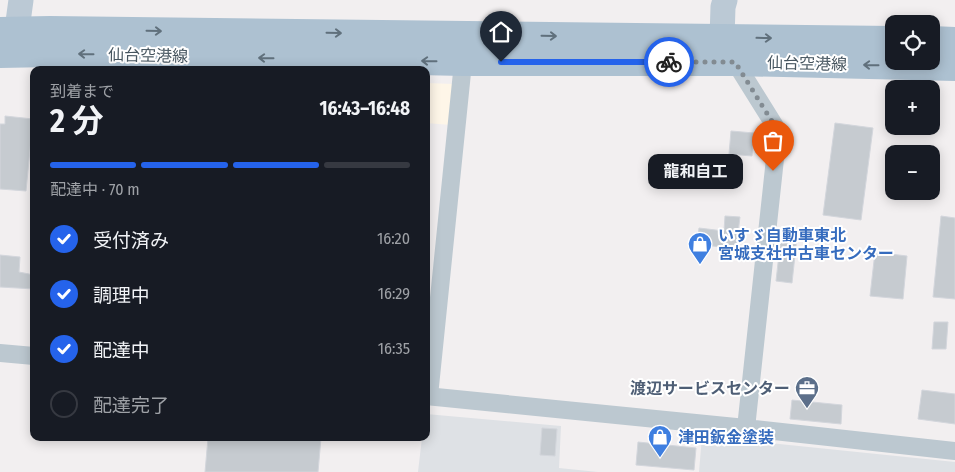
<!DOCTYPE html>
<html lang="ja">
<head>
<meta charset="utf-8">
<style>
  :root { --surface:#171b24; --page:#242831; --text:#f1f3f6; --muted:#9ea1a6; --line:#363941; --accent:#2563eb }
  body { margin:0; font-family:"Fira Sans Condensed","Noto Sans JP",sans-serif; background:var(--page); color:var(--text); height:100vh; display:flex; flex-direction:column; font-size:19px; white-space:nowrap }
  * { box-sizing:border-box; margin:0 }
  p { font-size:16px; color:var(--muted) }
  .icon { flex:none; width:28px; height:28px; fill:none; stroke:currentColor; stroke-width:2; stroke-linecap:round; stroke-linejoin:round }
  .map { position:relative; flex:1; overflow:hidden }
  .side { position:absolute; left:30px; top:66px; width:400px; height:375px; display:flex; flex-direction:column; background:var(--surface); border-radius:10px; box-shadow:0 2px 12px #0003 }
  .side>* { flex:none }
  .fabs { position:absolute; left:885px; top:15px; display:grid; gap:10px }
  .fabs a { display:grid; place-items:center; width:55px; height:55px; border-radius:10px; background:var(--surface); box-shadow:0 2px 12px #0003; font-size:25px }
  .pin { position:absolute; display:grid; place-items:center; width:42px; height:42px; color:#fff; margin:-51px -21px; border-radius:50% 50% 50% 0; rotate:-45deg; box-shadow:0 0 5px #0007 }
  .pin .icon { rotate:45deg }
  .courier { position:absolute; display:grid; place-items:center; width:50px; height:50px; margin:-25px; border:4px solid #2563eb; border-radius:50%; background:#fff; color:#222; box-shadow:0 1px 6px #0007 }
  .bubble { position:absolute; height:35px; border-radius:10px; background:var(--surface); box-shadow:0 2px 12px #0003; font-size:16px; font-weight:700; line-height:35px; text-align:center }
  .head em { font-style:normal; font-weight:700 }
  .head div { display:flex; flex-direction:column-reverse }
  .head { display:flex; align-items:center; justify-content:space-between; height:85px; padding:0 20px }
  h1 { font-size:32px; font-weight:700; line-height:38px }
  .bar { display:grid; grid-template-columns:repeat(4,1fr); gap:8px 5px; align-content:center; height:60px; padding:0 20px }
  .bar i { height:6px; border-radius:4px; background:var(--line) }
  .bar .current { background:var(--accent) }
  .bar p { grid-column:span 4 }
  ol { padding:0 20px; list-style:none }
  li { display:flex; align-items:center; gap:15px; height:55px }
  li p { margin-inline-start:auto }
  li .icon { padding:5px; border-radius:50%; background:var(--accent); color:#fff; stroke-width:4 }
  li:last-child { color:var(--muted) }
  li i { width:28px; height:28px; border:2px solid var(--line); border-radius:50% }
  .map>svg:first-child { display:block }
  .commercial { fill:#fef6e8 }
  .airport { fill:#dee1e5 }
  .building { fill:#c6cbd0; stroke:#d3d6dc }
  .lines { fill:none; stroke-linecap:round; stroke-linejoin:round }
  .street { stroke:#bcc8d0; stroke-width:18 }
  .secondary { stroke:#bbc9d5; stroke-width:25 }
  .primary { stroke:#adc1d1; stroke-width:28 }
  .oneway { stroke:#60707c }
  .done { stroke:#828b92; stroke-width:5; stroke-dasharray:0 9 }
  .route { stroke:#2563eb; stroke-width:6 }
  .labels { text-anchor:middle; stroke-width:4; stroke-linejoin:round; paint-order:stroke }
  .street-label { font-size:16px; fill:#46555f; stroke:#fff }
  .shop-label { font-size:16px; font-weight:bold; fill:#366cbe; stroke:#fff; text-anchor:start }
  .service-label { font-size:16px; font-weight:bold; fill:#4e5e75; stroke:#fff; text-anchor:end }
</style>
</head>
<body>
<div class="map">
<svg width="955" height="472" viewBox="0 0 955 472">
  <rect width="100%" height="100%" fill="#f2eff0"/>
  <!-- commercial -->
  <path class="commercial" d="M 426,83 L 454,84 L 451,125 L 426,123 Z"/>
  <!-- airport -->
  <path class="airport" d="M 426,414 L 561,426 L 559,468 L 598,472 L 418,472 L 422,438 L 426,438 Z
    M 702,436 L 955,462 L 955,472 L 699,472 Z"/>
  <!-- building -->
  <path class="building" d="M 5,116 L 33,119 L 26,191 L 0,189 L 0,124 L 5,124 Z
    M 835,123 L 873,128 L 861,220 L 823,215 Z
    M 731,131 L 754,133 L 752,156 L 729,154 Z
    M 725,216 L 740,217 L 736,249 L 697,244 L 699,228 L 724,231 Z
    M 941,216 L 955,218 L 955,299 L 933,297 Z
    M 781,236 L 797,237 L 792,283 L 776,281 Z
    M 875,252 L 907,256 L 903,299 L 870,296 Z
    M 0,255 L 20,257 L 19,272 L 34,275 L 34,289 L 0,287 Z
    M 934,322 L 948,322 L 946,349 L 932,349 Z
    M 922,390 L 955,394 L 955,424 L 918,419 Z
    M 792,400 L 842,405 L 841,424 L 790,419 Z
    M 542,428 L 557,429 L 555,456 L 540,455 Z
    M 208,438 L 321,438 L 318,472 L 205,472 Z
    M 638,442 L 696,448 L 694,470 L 636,465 Z"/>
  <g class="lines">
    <!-- street -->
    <path class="street" d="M 735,62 L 778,131 L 746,428
      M 0,353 L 34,356
      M 426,396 L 746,428 L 955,451
      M 429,396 L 464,53"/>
    <!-- secondary -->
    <path class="secondary" d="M 725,0 L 723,7 L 722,38 L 732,55
      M 14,51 L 21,0"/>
    <!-- primary -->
    <path class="primary" d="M 0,31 L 50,30 L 894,40
      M 931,40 L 955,41
      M 0,54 L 50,53 L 464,62 L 735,62 L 955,67"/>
  </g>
  <!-- one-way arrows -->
  <defs><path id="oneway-shaft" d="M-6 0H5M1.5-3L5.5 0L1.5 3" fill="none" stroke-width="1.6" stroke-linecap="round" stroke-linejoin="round" transform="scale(1.25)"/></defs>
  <g class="oneway">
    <use href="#oneway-shaft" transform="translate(154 31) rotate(1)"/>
    <use href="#oneway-shaft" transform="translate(334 33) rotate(1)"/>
    <use href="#oneway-shaft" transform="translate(549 36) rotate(1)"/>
    <use href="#oneway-shaft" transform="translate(764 38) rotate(1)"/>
    <use href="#oneway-shaft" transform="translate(86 54) rotate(-179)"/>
    <use href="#oneway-shaft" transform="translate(266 58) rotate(-179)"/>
    <use href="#oneway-shaft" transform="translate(429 61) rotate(-179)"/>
    <use href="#oneway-shaft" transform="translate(871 65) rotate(-179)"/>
  </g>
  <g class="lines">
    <!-- done -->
    <path class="done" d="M 669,62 L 735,62 L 778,131 L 773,171"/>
    <!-- route -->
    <path class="route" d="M 501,62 L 669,62"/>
  </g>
  <!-- icons -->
  <defs>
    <g id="shop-pin" transform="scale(1.25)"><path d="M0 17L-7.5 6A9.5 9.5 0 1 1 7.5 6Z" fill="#3f7fe0" stroke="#fff"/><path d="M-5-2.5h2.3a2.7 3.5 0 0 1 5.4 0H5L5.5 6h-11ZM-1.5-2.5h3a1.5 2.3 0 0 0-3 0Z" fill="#fff"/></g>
    <g id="office-pin" transform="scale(1.25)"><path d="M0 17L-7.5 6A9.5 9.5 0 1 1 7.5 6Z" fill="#5c6f8a" stroke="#fff"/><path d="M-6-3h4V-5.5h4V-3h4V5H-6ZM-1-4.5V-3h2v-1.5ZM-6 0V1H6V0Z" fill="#fff"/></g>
  </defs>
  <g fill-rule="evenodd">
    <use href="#shop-pin" x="700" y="244"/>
    <use href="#office-pin" x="807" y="388"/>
    <use href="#shop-pin" x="660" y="437"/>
  </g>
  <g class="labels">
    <!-- street labels -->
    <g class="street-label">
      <text transform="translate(148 55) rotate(1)" y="6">仙台空港線</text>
      <text transform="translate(807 63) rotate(1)" y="6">仙台空港線</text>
    </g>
    <!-- shop labels -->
    <g class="shop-label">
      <text x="718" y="241">いすゞ自動車東北<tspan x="718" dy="18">宮城支社中古車センター</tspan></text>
      <text x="678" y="443">津田鈑金塗装</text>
    </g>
    <!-- service labels -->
    <g class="service-label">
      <text x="790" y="394">渡辺サービスセンター</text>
    </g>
  </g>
</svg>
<div class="fabs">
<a><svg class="icon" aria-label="locate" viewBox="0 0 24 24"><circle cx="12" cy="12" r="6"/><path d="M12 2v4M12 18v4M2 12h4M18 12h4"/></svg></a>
<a>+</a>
<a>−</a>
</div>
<div class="pin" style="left:773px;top:171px;background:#ea580c"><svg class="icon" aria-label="bag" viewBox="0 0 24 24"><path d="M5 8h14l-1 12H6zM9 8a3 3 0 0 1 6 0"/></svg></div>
<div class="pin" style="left:501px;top:62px;background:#1f2937"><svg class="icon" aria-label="home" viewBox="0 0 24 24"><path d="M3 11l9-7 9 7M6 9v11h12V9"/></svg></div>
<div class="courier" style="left:669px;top:62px"><svg class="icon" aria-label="bike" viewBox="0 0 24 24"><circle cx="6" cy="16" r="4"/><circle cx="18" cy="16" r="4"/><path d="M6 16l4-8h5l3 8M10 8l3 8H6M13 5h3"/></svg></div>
<div class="bubble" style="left:648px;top:154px;width:95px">龍和自工</div>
<section class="side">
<div class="head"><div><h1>2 分</h1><p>到着まで</p></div><em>16:43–16:48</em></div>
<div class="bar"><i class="current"></i><i class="current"></i><i class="current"></i><i></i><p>配達中 · 70 m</p></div>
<ol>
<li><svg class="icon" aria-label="check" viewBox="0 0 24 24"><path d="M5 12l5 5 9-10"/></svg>受付済み<p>16:20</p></li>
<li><svg class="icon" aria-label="check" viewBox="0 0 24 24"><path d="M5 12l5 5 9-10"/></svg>調理中<p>16:29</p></li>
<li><svg class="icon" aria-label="check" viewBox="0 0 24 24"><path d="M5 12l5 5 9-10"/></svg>配達中<p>16:35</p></li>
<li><i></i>配達完了</li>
</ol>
</section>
</div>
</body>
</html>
